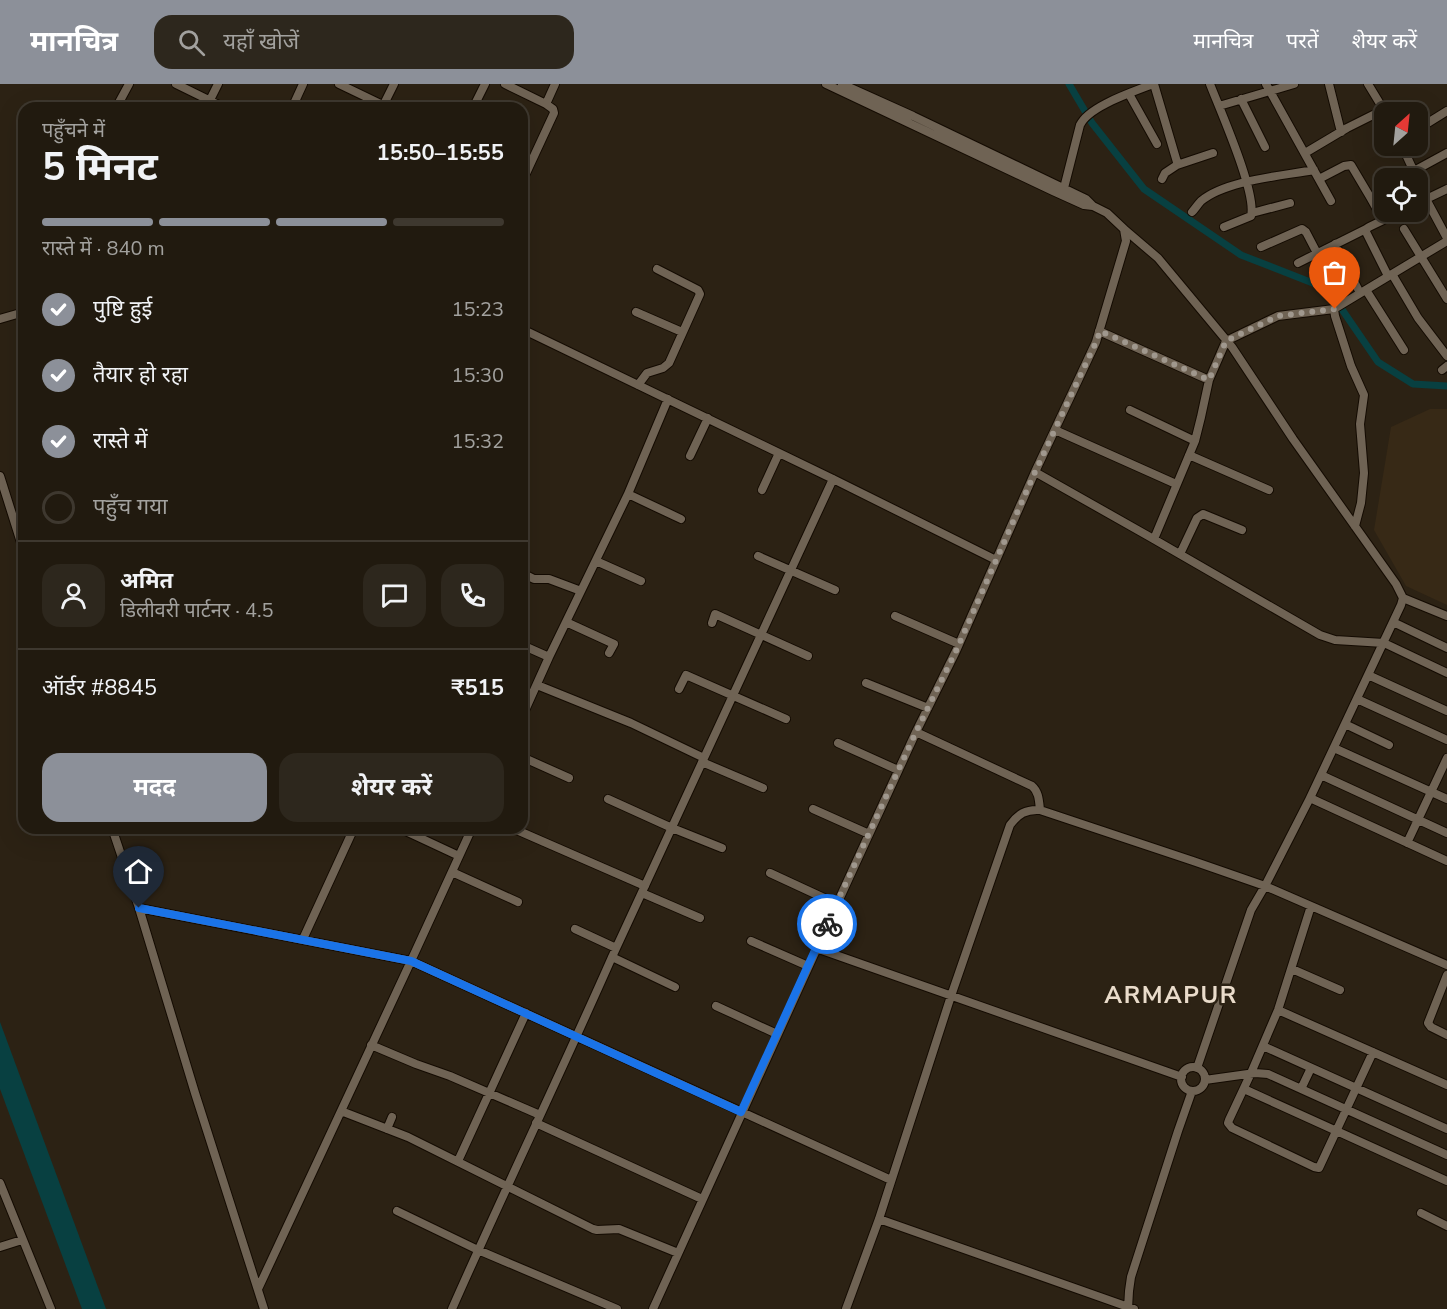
<!DOCTYPE html>
<html lang="hi">
<head>
<meta charset="utf-8">
<style>
  :root { --surface:#211a0f; --page:#2d271d; --text:#f1f3f6; --muted:#a2a19e; --line:#3e382f; --accent:#8c9099 }
  body { margin:0; font-family:"Nunito Sans","Noto Sans Devanagari",sans-serif; background:var(--page); color:var(--text); height:100vh; display:flex; flex-direction:column; font-size:22px; white-space:nowrap }
  * { box-sizing:border-box; margin:0 }
  p { font-size:20px; color:var(--muted) }
  .icon { flex:none; width:33px; height:33px; fill:none; stroke:currentColor; stroke-width:2; stroke-linecap:round; stroke-linejoin:round }
  .map { position:relative; flex:1; overflow:hidden }
  .side { position:absolute; left:18px; top:18px; width:510px; height:732px; display:flex; flex-direction:column; background:var(--surface); border-radius:18px; box-shadow:0 6px 24px #0002,0 0 0 2px var(--line) }
  .side>* { flex:none }
  .needle { width:39px; rotate:27deg }
  .controls { position:absolute; left:1374px; top:18px; display:grid; gap:12px }
  .controls a { display:grid; place-items:center; width:54px; height:54px; border-radius:12px; background:var(--surface); box-shadow:0 6px 24px #0002,0 0 0 2px var(--line); font-size:30px }
  .pin { position:absolute; display:grid; place-items:center; width:51px; height:51px; color:#fff; margin:-62px -26px; border-radius:50% 50% 50% 0; rotate:-45deg; box-shadow:0 0 6px #0007 }
  .pin .icon { rotate:45deg }
  .courier { position:absolute; display:grid; place-items:center; width:60px; height:60px; margin:-30px; border:4px solid #1a73e8; border-radius:50%; background:#fff; color:#222; box-shadow:0 2px 8px #0007 }
  .summary em { font-style:normal; font-weight:700 }
  .summary div { display:flex; flex-direction:column-reverse }
  .summary { display:flex; align-items:center; justify-content:space-between; height:102px; padding:0 24px }
  h1 { font-size:39px; font-weight:700; line-height:45px }
  .bar { display:grid; grid-template-columns:repeat(4,1fr); gap:9px 6px; align-content:center; height:72px; padding:0 24px }
  .bar i { height:8px; border-radius:4px; background:var(--line) }
  .bar .active { background:var(--accent) }
  .bar p { grid-column:span 4 }
  .line { display:flex; align-items:center; gap:15px; padding:0 24px; border-top:2px solid var(--line) }
  .line div { flex:1 }
  .round { display:grid; place-items:center; flex:none; width:63px; height:63px; border-radius:18px; background:var(--page) }
  ol { padding:0 24px; list-style:none }
  li { display:flex; align-items:center; gap:18px; height:66px }
  li p { margin-inline-start:auto }
  li .icon { padding:6px; border-radius:50%; background:var(--accent); color:#fff; stroke-width:4 }
  li:last-child { color:var(--muted) }
  li i { width:33px; height:33px; border:3px solid var(--line); border-radius:50% }
  .cta { display:flex; gap:12px; margin-top:auto; padding:12px 24px }
  .cta a { flex:1; height:69px; border-radius:18px; background:var(--accent); color:#fff; font-size:24px; font-weight:700; line-height:69px; text-align:center }
  .cta a+a { background:var(--page); color:var(--text) }
  header { display:flex; align-items:center; gap:36px; box-sizing:border-box; height:84px; padding:0 30px; background:var(--accent); color:#fff }
  header strong { font-size:28px }
  nav { display:flex; gap:33px; margin-inline-start:auto; font-size:21px }
  .search { width:420px; height:54px; background:var(--page); display:flex; align-items:center; gap:15px; box-sizing:border-box; padding:0 21px; border-radius:18px; color:var(--muted); font-size:22px }
  .map>svg:first-child { display:block }
  .built { fill:#372916 }
  .water { fill:#084041 }
  .lines { fill:none; stroke-linecap:round; stroke-linejoin:round }
  .canal { stroke:#084041; stroke-width:7 }
  .minor-casing { stroke:#140b02; stroke-width:10 }
  .minor { stroke:#6f6354; stroke-width:8 }
  .done { stroke:#a0988e; stroke-width:6; stroke-dasharray:0 10.8 }
  .route { stroke:#1a73e8; stroke-width:8 }
  .labels { text-anchor:middle; stroke-width:5; stroke-linejoin:round; paint-order:stroke }
  .district-label { font-size:24px; font-weight:bold; letter-spacing:1.5px; fill:#eadccb; stroke:#2c2214 }
</style>
</head>
<body>
<header>
<strong>मानचित्र</strong>
<div class="search"><svg class="icon" aria-label="search" viewBox="0 0 24 24"><circle cx="10" cy="10" r="6"/><path d="M15 15l6 6"/></svg>यहाँ खोजें</div>
<nav><a>मानचित्र</a><a>परतें</a><a>शेयर करें</a></nav>
</header>
<div class="map">
<svg width="1447" height="1225" viewBox="0 0 1447 1225">
  <rect width="100%" height="100%" fill="#2c2214"/>
  <!-- built -->
  <path class="built" d="M 1430,325 L 1447,325 L 1447,521 L 1406,502 L 1374,446 L 1391,343 Z"/>
  <!-- water -->
  <path class="water" d="M 0,938 L 106,1225 L 82,1225 L 0,1005 Z"/>
  <g class="lines">
    <!-- canal -->
    <path class="canal" d="M 1069,0 L 1092,39 L 1144,105 L 1241,171 L 1328,205 L 1378,278 L 1413,300 L 1447,302"/>
    <!-- minor casing -->
    <g class="minor-casing">
      <path id="minor" d="M 176,0 L 225,24
        M 339,0 L 389,24
        M 505,0 L 546,20 L 553,25 L 554,29 L 522,98
        M 842,0 L 913,32 L 1086,115 L 1093,122
        M 1154,0 L 1177,78 L 1177,81 L 1165,89 L 1162,95
        M 1210,0 C 1220,26 1257,109 1251,132 L 1224,143
        M 1266,0 L 1331,117
        M 1329,0 L 1341,48
        M 1368,0 L 1385,28
        M 1129,10 L 1157,60
        M 1241,15 L 1265,63
        M 546,20 L 555,0
        M 1219,22 L 1294,0
        M 116,24 L 129,0
        M 206,24 L 218,0
        M 292,24 L 303,0
        M 382,24 L 394,0
        M 473,24 L 485,0
        M 1418,45 L 1447,27
        M 1402,62 L 1415,90
        M 1305,69 L 1347,44 L 1383,26
        M 1177,81 L 1213,69
        M 1414,87 L 1447,69
        M 1319,95 L 1344,82 L 1351,81 L 1370,113 L 1383,136
        M 1418,95 L 1426,115 L 1447,154
        M 1064,104 L 1080,41 C 1089,22 1133,8 1153,0
        M 1418,119 L 1447,105
        M 1192,128 C 1195,125 1198,120 1201,117 C 1226,96 1282,92 1314,86
        M 1252,129 L 1290,119
        M 1124,145 L 1158,174 L 1232,263 L 1293,355 L 1396,500 L 1403,514 L 1447,532
        M 1404,145 L 1447,215
        M 1335,160 L 1360,209
        M 1261,163 L 1302,145 L 1306,148 L 1317,169
        M 1298,179 L 1366,145
        M 1392,190 L 1418,234 L 1447,272
        M 1388,192 L 1366,148 L 1366,145 L 1369,143 L 1400,128
        M 1366,206 L 1404,266
        M 636,228 L 682,248
        M 0,235 L 24,228
        M 522,245 L 833,395 L 996,476
        M 1099,247 L 1209,296
        M 1442,286 L 1447,282
        M 638,301 L 647,289 L 663,284 L 669,279 L 700,210 L 698,206 L 657,185
        M 1130,326 L 1195,357
        M 1055,346 L 1176,400
        M 1189,371 L 1269,406
        M 690,372 L 708,334
        M 1035,388 L 1150,453 L 1320,551 L 1335,556 L 1384,559 L 1447,589
        M 0,392 L 24,468
        M 762,406 L 779,369
        M 628,410 L 681,435
        M 1355,442 L 1361,419 L 1364,389 L 1360,340 L 1364,311 L 1351,282 L 1335,232 L 1334,225 L 1447,157
        M 1154,455 L 1195,357 L 1201,333 L 1209,296 L 1226,257 L 1278,232 L 1334,225
        M 1180,470 L 1197,434 L 1203,430 L 1242,446
        M 758,472 L 835,506
        M 596,477 L 641,497
        M 522,489 L 534,495 L 549,495 L 581,507
        M 895,532 L 959,560
        M 566,538 L 614,560 L 609,569
        M 1393,538 L 1447,564
        M 712,539 L 715,530 L 808,572
        M 522,561 L 549,573
        M 1368,591 L 1447,627
        M 866,599 L 928,624
        M 537,601 L 631,639 L 704,674
        M 679,605 L 686,591 L 786,635
        M 1357,615 L 1447,656
        M 522,633 L 549,573 L 628,410 L 668,315
        M 1345,640 L 1389,661
        M 916,648 L 1032,702 C 1039,708 1039,717 1040,726
        M 838,659 L 898,686
        M 1334,664 L 1447,715
        M 522,673 L 569,694
        M 702,678 L 763,704
        M 1321,691 L 1447,749
        M 1310,714 L 1447,777
        M 608,715 L 672,744 L 722,764
        M 813,725 L 869,750
        M 112,744 L 139,824 L 195,1009 L 264,1225
        M 399,744 L 459,772
        M 512,744 L 645,802
        M 1407,759 L 1447,674
        M 452,788 L 518,818
        M 770,789 L 837,820
        M 642,809 L 700,834
        M 1311,822 L 1278,926 L 1251,989 L 1229,1036 L 1228,1039 L 1232,1044 L 1314,1083 L 1319,1084 L 1373,968
        M 139,824 L 411,877 L 891,1096
        M 575,845 L 616,864
        M 303,855 L 354,744
        M 751,857 L 808,882
        M 816,864 L 1182,993
        M 612,873 L 675,903
        M 1292,885 L 1340,906
        M 1447,891 L 1428,939 L 1431,943 L 1447,951
        M 716,922 L 777,950
        M 1278,926 L 1447,1001
        M 371,961 L 416,980 L 450,992 L 540,1031
        M 1263,962 L 1447,1045
        M1181 995a12 12 0 1 1 24 0a12 12 0 1 1-24 0Z
        M 1197,984 L 1251,826 L 1265,802 L 1310,714 L 1401,521 L 1403,514
        M 1205,996 L 1255,989 L 1268,990 L 1447,1071
        M 1244,1005 L 1447,1097
        M 1301,1005 L 1311,984
        M 341,1027 L 408,1053 L 593,1145 L 597,1146 L 619,1145 L 678,1169
        M 536,1039 L 702,1115
        M 387,1045 L 392,1033
        M 458,1077 L 526,929
        M 0,1099 L 51,1225
        M 397,1127 L 478,1166 L 617,1225
        M 1421,1129 L 1447,1142
        M 879,1135 L 1134,1225
        M 0,1163 L 22,1156
        M 258,1205 L 411,877 L 472,744
        M 452,1225 C 504,1107 560,991 612,873 L 833,395
        M 653,1225 L 837,820 L 916,648 L 956,567 L 1035,388 L 1096,258 L 1126,157 L 1124,145 L 1107,129 L 1093,122 L 1084,121 L 1053,107 L 826,0
        M 846,1225 L 879,1135 L 951,912 L 1010,741 C 1018,730 1026,725 1040,726 L 1193,777 L 1265,802 L 1447,881
        M 1128,1225 L 1129,1207 L 1131,1193 L 1178,1047 L 1192,1007"/>
    </g>
    <!-- minor -->
    <use href="#minor" class="minor"/>
  </g>
  <g class="lines">
    <!-- done -->
    <path class="done" d="M 827,840 L 916,648 L 956,567 L 1035,388 L 1096,258 L 1100,247 L 1209,296 L 1226,257 L 1278,232 L 1335,225"/>
    <!-- route -->
    <path class="route" d="M 139,824 L 411,877 L 741,1028 L 827,840"/>
  </g>
  <g class="labels">
    <!-- district labels -->
    <g class="district-label">
      <text x="1171" y="919">ARMAPUR</text>
    </g>
  </g>
</svg>
<div class="controls">
<a><svg class="needle" viewBox="-14 -14 28 28"><path d="M0-13l5 13h-10z" fill="#e53935"/><path d="M0 13l5-13h-10z" fill="#a2a19e"/></svg></a>
<a><svg class="icon" aria-label="locate" viewBox="0 0 24 24"><circle cx="12" cy="12" r="6"/><path d="M12 2v4M12 18v4M2 12h4M18 12h4"/></svg></a>
</div>
<div class="pin" style="left:1335px;top:225px;background:#ea580c"><svg class="icon" aria-label="bag" viewBox="0 0 24 24"><path d="M5 8h14l-1 12H6zM9 8a3 3 0 0 1 6 0"/></svg></div>
<div class="pin" style="left:139px;top:824px;background:#1f2937"><svg class="icon" aria-label="home" viewBox="0 0 24 24"><path d="M3 11l9-7 9 7M6 9v11h12V9"/></svg></div>
<div class="courier" style="left:827px;top:840px"><svg class="icon" aria-label="bike" viewBox="0 0 24 24"><circle cx="6" cy="16" r="4"/><circle cx="18" cy="16" r="4"/><path d="M6 16l4-8h5l3 8M10 8l3 8H6M13 5h3"/></svg></div>
<section class="side">
<div class="summary"><div><h1>5 मिनट</h1><p>पहुँचने में</p></div><em>15:50–15:55</em></div>
<div class="bar"><i class="active"></i><i class="active"></i><i class="active"></i><i></i><p>रास्ते में · 840 m</p></div>
<ol>
<li><svg class="icon" aria-label="check" viewBox="0 0 24 24"><path d="M5 12l5 5 9-10"/></svg>पुष्टि हुई<p>15:23</p></li>
<li><svg class="icon" aria-label="check" viewBox="0 0 24 24"><path d="M5 12l5 5 9-10"/></svg>तैयार हो रहा<p>15:30</p></li>
<li><svg class="icon" aria-label="check" viewBox="0 0 24 24"><path d="M5 12l5 5 9-10"/></svg>रास्ते में<p>15:32</p></li>
<li><i></i>पहुँच गया</li>
</ol>
<div class="line" style="height:108px"><a class="round"><svg class="icon" aria-label="person" viewBox="0 0 24 24"><circle cx="12" cy="8" r="4"/><path d="M4 21q1-7 8-7t8 7"/></svg></a><div><b>अमित</b><p>डिलीवरी पार्टनर · 4.5</p></div><a class="round"><svg class="icon" aria-label="chat" viewBox="0 0 24 24"><path d="M4 5h16v11H9l-5 4z"/></svg></a><a class="round"><svg class="icon" aria-label="phone" viewBox="0 0 24 24"><path d="M5 4h4l2 5-3 2q2 4 5 5l2-3 5 2v4C11 20 4 13 5 4z"/></svg></a></div>
<div class="line" style="height:78px"><div>ऑर्डर #8845</div><b>₹515</b></div>
<div class="cta"><a>मदद</a><a>शेयर करें</a></div>
</section>
</div>
</body>
</html>
